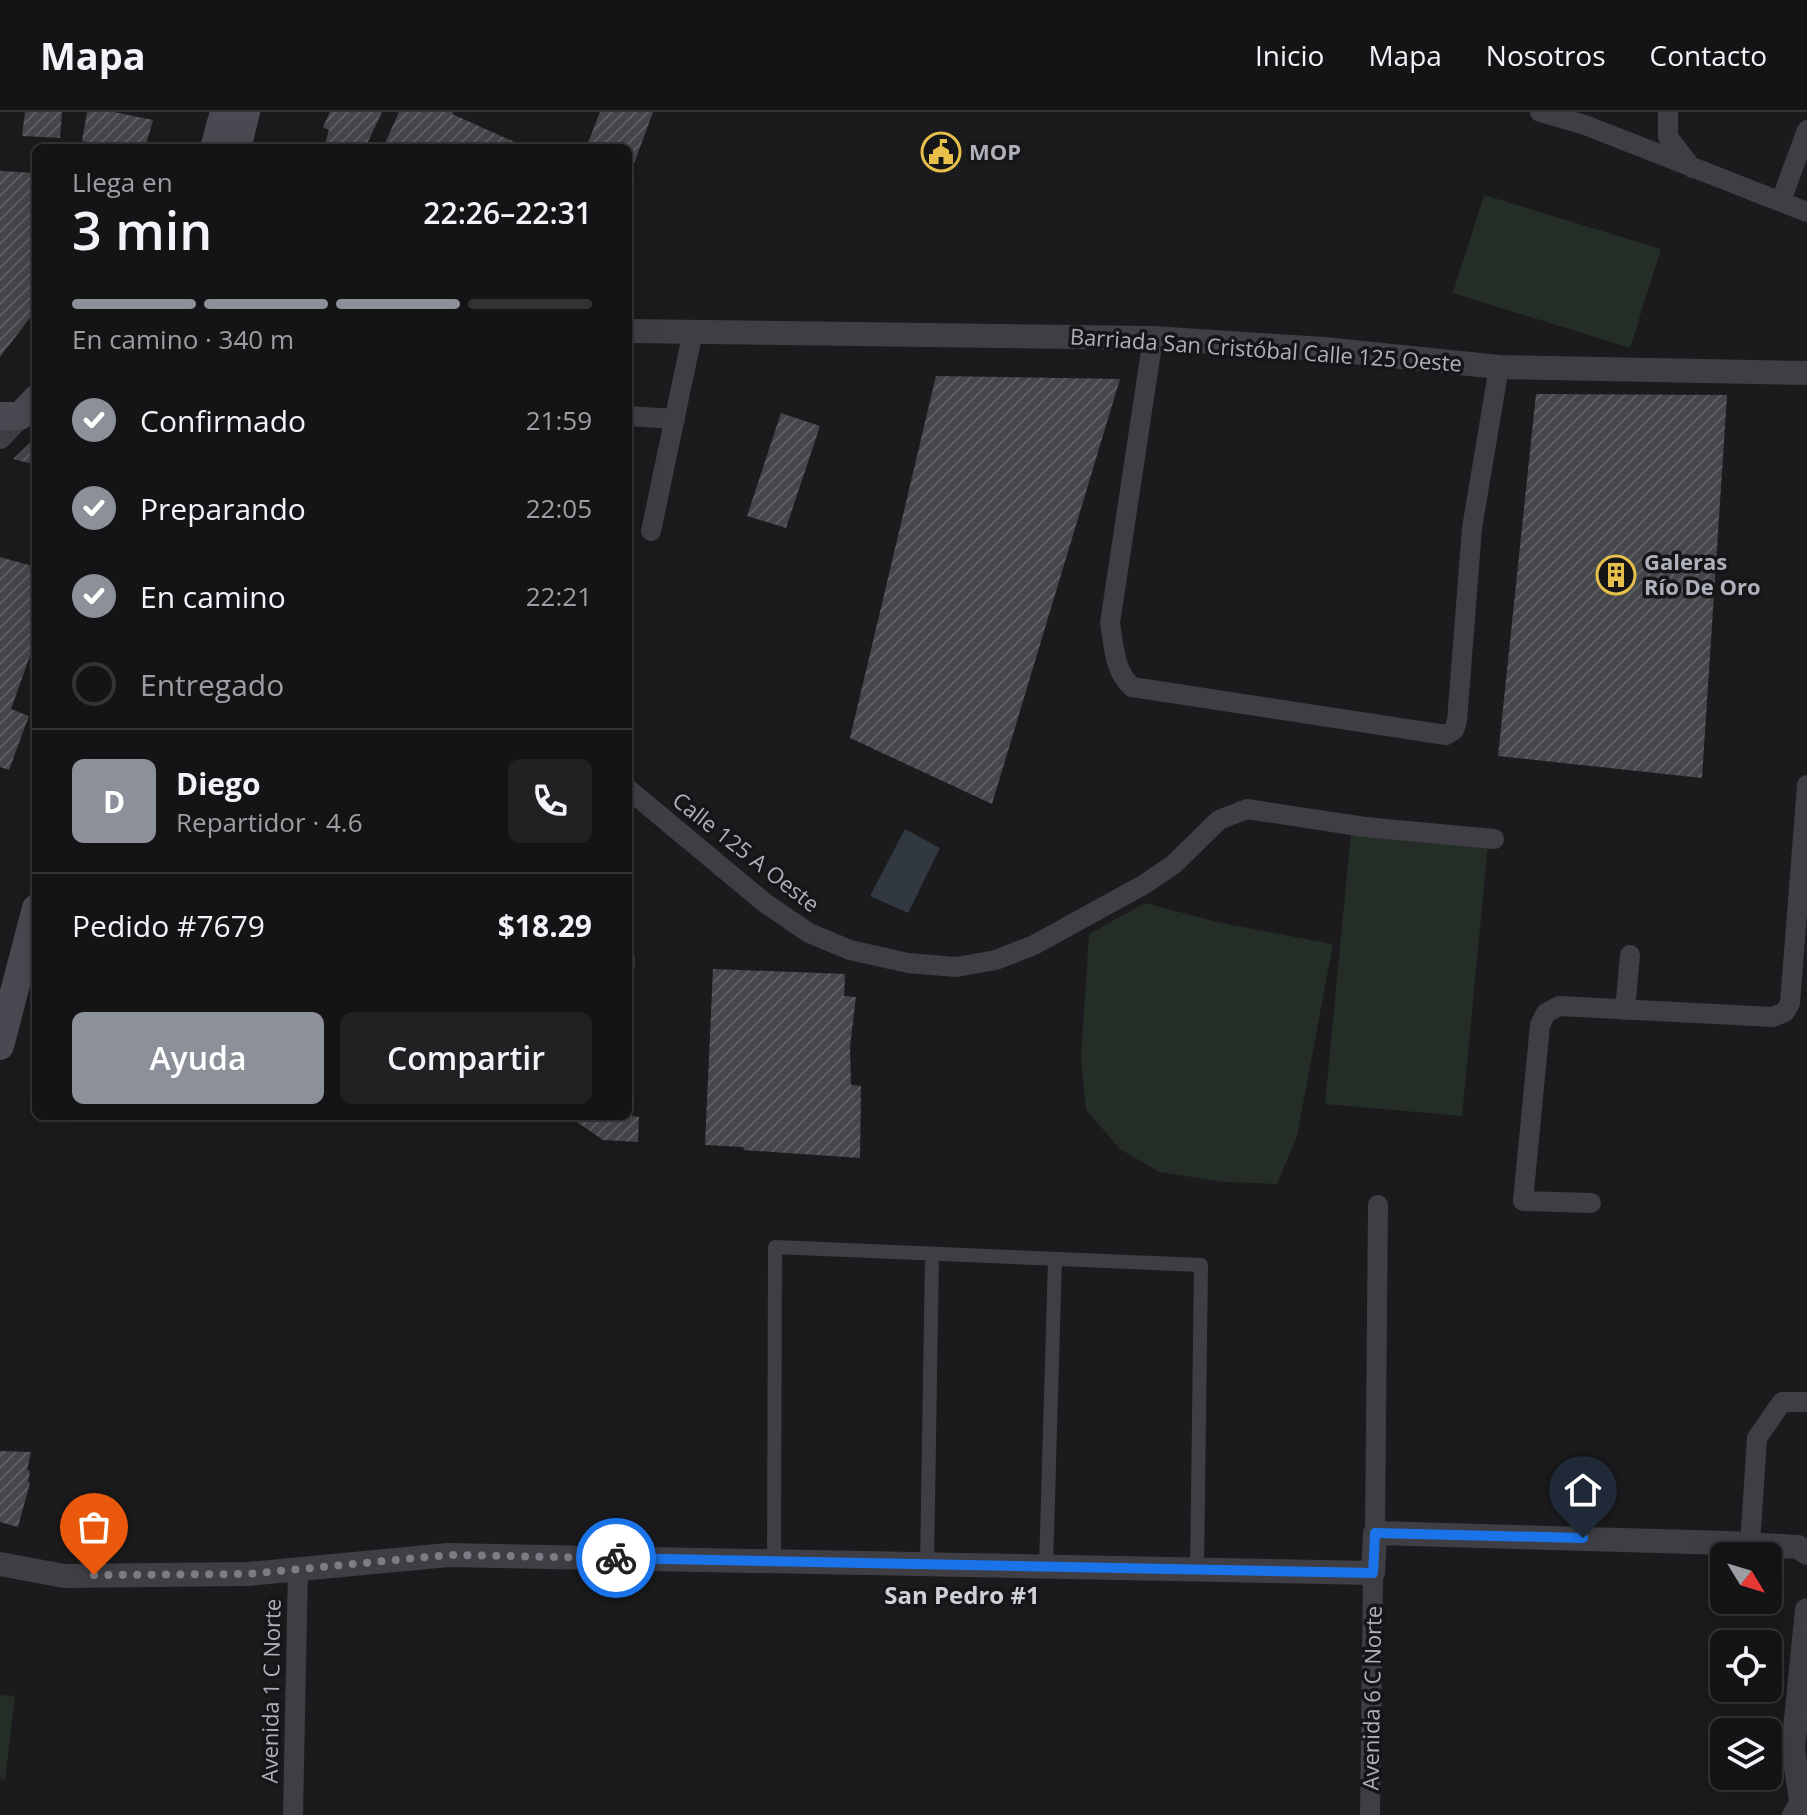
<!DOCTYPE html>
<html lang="es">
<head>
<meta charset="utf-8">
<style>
  :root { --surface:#141416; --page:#212123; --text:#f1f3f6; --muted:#9d9ea1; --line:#333335; --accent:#8c9099 }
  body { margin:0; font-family:"Open Sans",sans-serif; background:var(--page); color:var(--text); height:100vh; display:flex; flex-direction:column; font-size:30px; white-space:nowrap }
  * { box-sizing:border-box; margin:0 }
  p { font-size:26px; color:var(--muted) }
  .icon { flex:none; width:44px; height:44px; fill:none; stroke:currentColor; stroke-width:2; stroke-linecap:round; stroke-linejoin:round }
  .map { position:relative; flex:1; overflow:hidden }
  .details { position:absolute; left:32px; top:32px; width:600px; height:976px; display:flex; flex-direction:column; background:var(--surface); border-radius:12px; box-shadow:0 8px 32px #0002,0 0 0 2px var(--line) }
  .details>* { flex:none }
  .needle { width:52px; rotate:128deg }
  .fabs { position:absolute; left:1710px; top:1430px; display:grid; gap:16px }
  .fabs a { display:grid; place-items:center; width:72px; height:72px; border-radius:12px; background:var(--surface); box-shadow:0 8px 32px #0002,0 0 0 2px var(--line); font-size:40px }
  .pin { position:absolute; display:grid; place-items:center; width:68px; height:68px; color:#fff; margin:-82px -34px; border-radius:50% 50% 50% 0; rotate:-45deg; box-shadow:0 0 8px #0007 }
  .pin .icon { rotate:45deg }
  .courier { position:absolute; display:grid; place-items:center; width:80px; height:80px; margin:-40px; border:6px solid #1a73e8; border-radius:50%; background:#fff; color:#222; box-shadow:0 2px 10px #0007 }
  .headline em { font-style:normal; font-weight:600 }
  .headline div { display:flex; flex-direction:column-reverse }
  .headline { display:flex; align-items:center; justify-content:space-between; height:136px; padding:0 40px }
  h1 { font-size:52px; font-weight:600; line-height:60px }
  .bar { display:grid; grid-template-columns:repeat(4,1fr); gap:12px 8px; align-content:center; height:96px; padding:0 40px }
  .bar i { height:10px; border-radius:6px; background:var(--line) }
  .bar .active { background:var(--accent) }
  .bar p { grid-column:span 4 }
  .line { display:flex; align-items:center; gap:20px; padding:0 40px; border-top:2px solid var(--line) }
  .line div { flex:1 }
  .round { display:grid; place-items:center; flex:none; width:84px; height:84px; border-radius:12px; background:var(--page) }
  ol { padding:0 40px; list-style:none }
  li { display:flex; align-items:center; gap:24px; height:88px }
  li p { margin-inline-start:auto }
  li .icon { padding:8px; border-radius:50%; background:var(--accent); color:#fff; stroke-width:4 }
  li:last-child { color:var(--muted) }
  li i { width:44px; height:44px; border:4px solid var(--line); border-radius:50% }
  .primary-button { display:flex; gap:16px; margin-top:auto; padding:16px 40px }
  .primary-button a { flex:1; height:92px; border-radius:12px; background:var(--accent); color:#fff; font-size:32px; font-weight:600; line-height:92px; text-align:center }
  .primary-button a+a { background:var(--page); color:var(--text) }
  header { display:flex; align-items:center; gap:48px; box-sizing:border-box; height:112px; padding:0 40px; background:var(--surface); border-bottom:2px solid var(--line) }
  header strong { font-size:38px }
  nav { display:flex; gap:44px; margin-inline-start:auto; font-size:28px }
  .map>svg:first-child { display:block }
  .pitch { fill:#252d27 }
  .water { fill:#313840 }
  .building { fill:url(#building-hatch) }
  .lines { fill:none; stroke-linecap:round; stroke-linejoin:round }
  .pedestrian { stroke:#3e3e44; stroke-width:14 }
  .minor { stroke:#3e3e44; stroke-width:20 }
  .tertiary { stroke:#3e3e44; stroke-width:24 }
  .secondary { stroke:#4a4b52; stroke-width:28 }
  .done { stroke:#7b7c84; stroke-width:8; stroke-dasharray:0 14.4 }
  .route { stroke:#1a73e8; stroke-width:10 }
  .labels { text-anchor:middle; stroke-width:7; stroke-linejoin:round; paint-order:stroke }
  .poi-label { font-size:22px; font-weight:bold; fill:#aeb1bb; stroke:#161618; text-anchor:start }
  .street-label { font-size:22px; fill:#aeb1bb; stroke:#161618 }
  .neighbourhood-label { font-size:24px; font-weight:bold; fill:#cfd1d8; stroke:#161618 }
</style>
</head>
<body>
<header>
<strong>Mapa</strong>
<nav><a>Inicio</a><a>Mapa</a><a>Nosotros</a><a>Contacto</a></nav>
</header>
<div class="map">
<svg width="1807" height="1703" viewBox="0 0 1807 1703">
  <defs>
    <pattern id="building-hatch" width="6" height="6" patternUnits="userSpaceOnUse" patternTransform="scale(2)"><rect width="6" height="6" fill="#45464a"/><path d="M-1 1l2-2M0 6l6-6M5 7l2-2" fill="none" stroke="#5d5e62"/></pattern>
  </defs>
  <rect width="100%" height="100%" fill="#1b1b1d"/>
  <!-- pitch -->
  <path class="pitch" d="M 1484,83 L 1661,137 L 1630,236 L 1453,181 Z
    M 1351,720 L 1488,732 L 1462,1004 L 1325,992 Z
    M 1145,791 L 1221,811 L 1333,832 L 1297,1024 L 1277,1072 L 1225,1070 L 1159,1060 L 1120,1037 L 1086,998 L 1081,947 L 1089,822 Z
    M 0,1583 L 15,1584 L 5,1668 L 0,1667 Z"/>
  <!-- water -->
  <path class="water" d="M 905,717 L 940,736 L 908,801 L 870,784 Z"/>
  <!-- building -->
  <path class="building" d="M 25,0 L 62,0 L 60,26 L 22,24 Z
    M 87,0 L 114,0 L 153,8 L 145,36 L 115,36 L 82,29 Z
    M 330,0 L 382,0 L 365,36 L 324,36 L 329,18 L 323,15 Z
    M 399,0 L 453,0 L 452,2 L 528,36 L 396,36 L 385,31 Z
    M 600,0 L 653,0 L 628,68 L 628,36 L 586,36 Z
    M 0,59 L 36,61 L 36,198 L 0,245 Z
    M 936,264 L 1120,267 L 992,692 L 850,626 Z
    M 1536,282 L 1727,283 L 1702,666 L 1498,644 Z
    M 781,301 L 820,314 L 786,416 L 747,404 Z
    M 36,325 L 36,353 L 13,347 Z
    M 0,445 L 36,455 L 36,527 L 11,597 L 29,604 L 9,658 L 0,655 Z
    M 628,845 L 635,845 L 630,912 L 628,912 Z
    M 713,857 L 845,862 L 844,884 L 856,885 L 850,934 L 851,973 L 861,974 L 860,1046 L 744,1038 L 743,1035 L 705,1033 Z
    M 628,1003 L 639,1005 L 638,1030 L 603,1028 L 568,1004 Z
    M 0,1339 L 31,1340 L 27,1358 L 30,1359 L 28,1370 L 30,1371 L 18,1415 L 0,1410 Z"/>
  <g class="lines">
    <!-- pedestrian -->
    <path class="pedestrian" d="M 774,1449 L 775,1135 L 1201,1153 L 1197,1458
      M 927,1452 L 932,1142
      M 1046,1455 L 1055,1147"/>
    <!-- minor -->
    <path class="minor" d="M 1540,0 L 1585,13 L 1807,100
      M 1668,0 L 1668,25 L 1692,56
      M 1781,89 L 1807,18
      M 1153,226 L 1110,511 C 1114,534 1114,559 1132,575 L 1446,623 L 1454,618 L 1457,609 L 1472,416 L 1499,255
      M 628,304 L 675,307
      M 651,419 L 693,219
      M 628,677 L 765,791 L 809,821 L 850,838 L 908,851 L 956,855 L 996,848 L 1034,833 L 1145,772 L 1174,752 L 1219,708 L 1247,697 L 1365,715 L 1494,727
      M 1625,898 L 1630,843
      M 1591,1091 L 1523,1089 L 1540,913 L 1546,901 L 1559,894 L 1773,905 L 1785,900 L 1790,891 L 1807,673
      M 1375,1421 L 1378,1093
      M 1750,1432 L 1757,1326 L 1782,1290 L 1807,1290
      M 293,1703 L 298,1456
      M 1370,1703 L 1373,1461
      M 1792,1703 L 1801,1688"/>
    <!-- tertiary -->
    <path class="tertiary" d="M 628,219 L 1153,226 L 1324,237 L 1499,255 L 1807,261
      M 0,325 L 20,304
      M 0,1452 L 64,1464 L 248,1462 L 448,1443 L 1373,1461 L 1375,1421 L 1728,1431 L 1798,1435 L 1807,1441
      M 1807,1498 L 1793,1637 L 1801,1688 L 1807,1694"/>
    <!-- secondary -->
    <path class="secondary" d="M 214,36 L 224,0
      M 237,36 L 246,0
      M 0,304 L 20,304 L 36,287
      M 0,934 L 36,796"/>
  </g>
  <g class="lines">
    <!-- done -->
    <path class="done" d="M 94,1463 L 248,1462 L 448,1443 L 616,1446"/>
    <!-- route -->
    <path class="route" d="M 616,1446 L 1373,1461 L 1375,1421 L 1583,1426"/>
  </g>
  <!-- icons -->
  <defs>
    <g id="civic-ring" transform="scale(2)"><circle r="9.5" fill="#161618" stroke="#e6c04a" stroke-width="1.5"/><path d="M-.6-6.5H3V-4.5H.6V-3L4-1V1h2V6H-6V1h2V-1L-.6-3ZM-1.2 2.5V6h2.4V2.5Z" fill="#e6c04a"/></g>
    <g id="building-ring" transform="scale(2)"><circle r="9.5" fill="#161618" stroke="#e6c04a" stroke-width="1.5"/><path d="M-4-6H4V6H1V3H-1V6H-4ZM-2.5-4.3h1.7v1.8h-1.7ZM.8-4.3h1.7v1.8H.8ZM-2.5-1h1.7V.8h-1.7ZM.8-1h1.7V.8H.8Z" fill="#e6c04a"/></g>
  </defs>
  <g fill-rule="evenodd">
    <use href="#civic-ring" x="941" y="40"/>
    <use href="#building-ring" x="1616" y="463"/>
  </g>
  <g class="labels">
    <!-- poi labels -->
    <g class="poi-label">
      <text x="969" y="48">MOP</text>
      <text x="1644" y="458">Galeras<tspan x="1644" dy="25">Río De Oro</tspan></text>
    </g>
    <!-- street labels -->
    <g class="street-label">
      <text transform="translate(1266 238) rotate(4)" y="8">Barriada San Cristóbal Calle 125 Oeste</text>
      <text transform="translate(746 740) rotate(38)" y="8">Calle 125 A Oeste</text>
      <text transform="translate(271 1579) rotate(-89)" y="8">Avenida 1 C Norte</text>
      <text transform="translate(1372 1586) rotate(-89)" y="8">Avenida 6 C Norte</text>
    </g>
    <!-- neighbourhood labels -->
    <g class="neighbourhood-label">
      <text x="962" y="1492">San Pedro #1</text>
    </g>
  </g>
</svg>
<div class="fabs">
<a><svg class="needle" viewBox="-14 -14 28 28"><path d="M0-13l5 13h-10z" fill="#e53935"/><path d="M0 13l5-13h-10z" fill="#9d9ea1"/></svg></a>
<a><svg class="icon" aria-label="locate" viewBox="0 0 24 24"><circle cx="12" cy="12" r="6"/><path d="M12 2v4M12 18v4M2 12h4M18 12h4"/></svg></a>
<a><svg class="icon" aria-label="layers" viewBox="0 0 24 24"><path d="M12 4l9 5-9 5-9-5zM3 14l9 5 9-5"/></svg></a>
</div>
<div class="pin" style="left:94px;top:1463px;background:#ea580c"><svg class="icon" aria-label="bag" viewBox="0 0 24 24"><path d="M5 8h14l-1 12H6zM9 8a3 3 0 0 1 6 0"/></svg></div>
<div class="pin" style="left:1583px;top:1426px;background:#1f2937"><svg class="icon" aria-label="home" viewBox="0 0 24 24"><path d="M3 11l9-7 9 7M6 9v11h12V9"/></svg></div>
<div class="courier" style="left:616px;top:1446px"><svg class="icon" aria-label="bike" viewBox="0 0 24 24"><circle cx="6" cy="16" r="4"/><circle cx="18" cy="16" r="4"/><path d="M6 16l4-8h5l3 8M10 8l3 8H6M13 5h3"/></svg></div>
<section class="details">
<div class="headline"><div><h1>3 min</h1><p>Llega en</p></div><em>22:26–22:31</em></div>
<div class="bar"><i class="active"></i><i class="active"></i><i class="active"></i><i></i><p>En camino · 340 m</p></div>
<ol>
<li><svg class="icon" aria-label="check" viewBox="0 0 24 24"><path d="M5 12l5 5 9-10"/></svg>Confirmado<p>21:59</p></li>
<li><svg class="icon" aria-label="check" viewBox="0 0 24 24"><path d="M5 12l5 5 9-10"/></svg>Preparando<p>22:05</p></li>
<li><svg class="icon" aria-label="check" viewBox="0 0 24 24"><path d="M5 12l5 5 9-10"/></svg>En camino<p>22:21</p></li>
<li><i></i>Entregado</li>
</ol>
<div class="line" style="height:144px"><b class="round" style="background:var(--accent);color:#fff">D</b><div><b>Diego</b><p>Repartidor · 4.6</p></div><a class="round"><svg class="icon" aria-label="phone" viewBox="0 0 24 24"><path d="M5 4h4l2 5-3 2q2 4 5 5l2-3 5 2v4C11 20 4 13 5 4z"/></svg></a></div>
<div class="line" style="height:104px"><div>Pedido #7679</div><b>$18.29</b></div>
<div class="primary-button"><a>Ayuda</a><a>Compartir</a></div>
</section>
</div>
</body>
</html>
